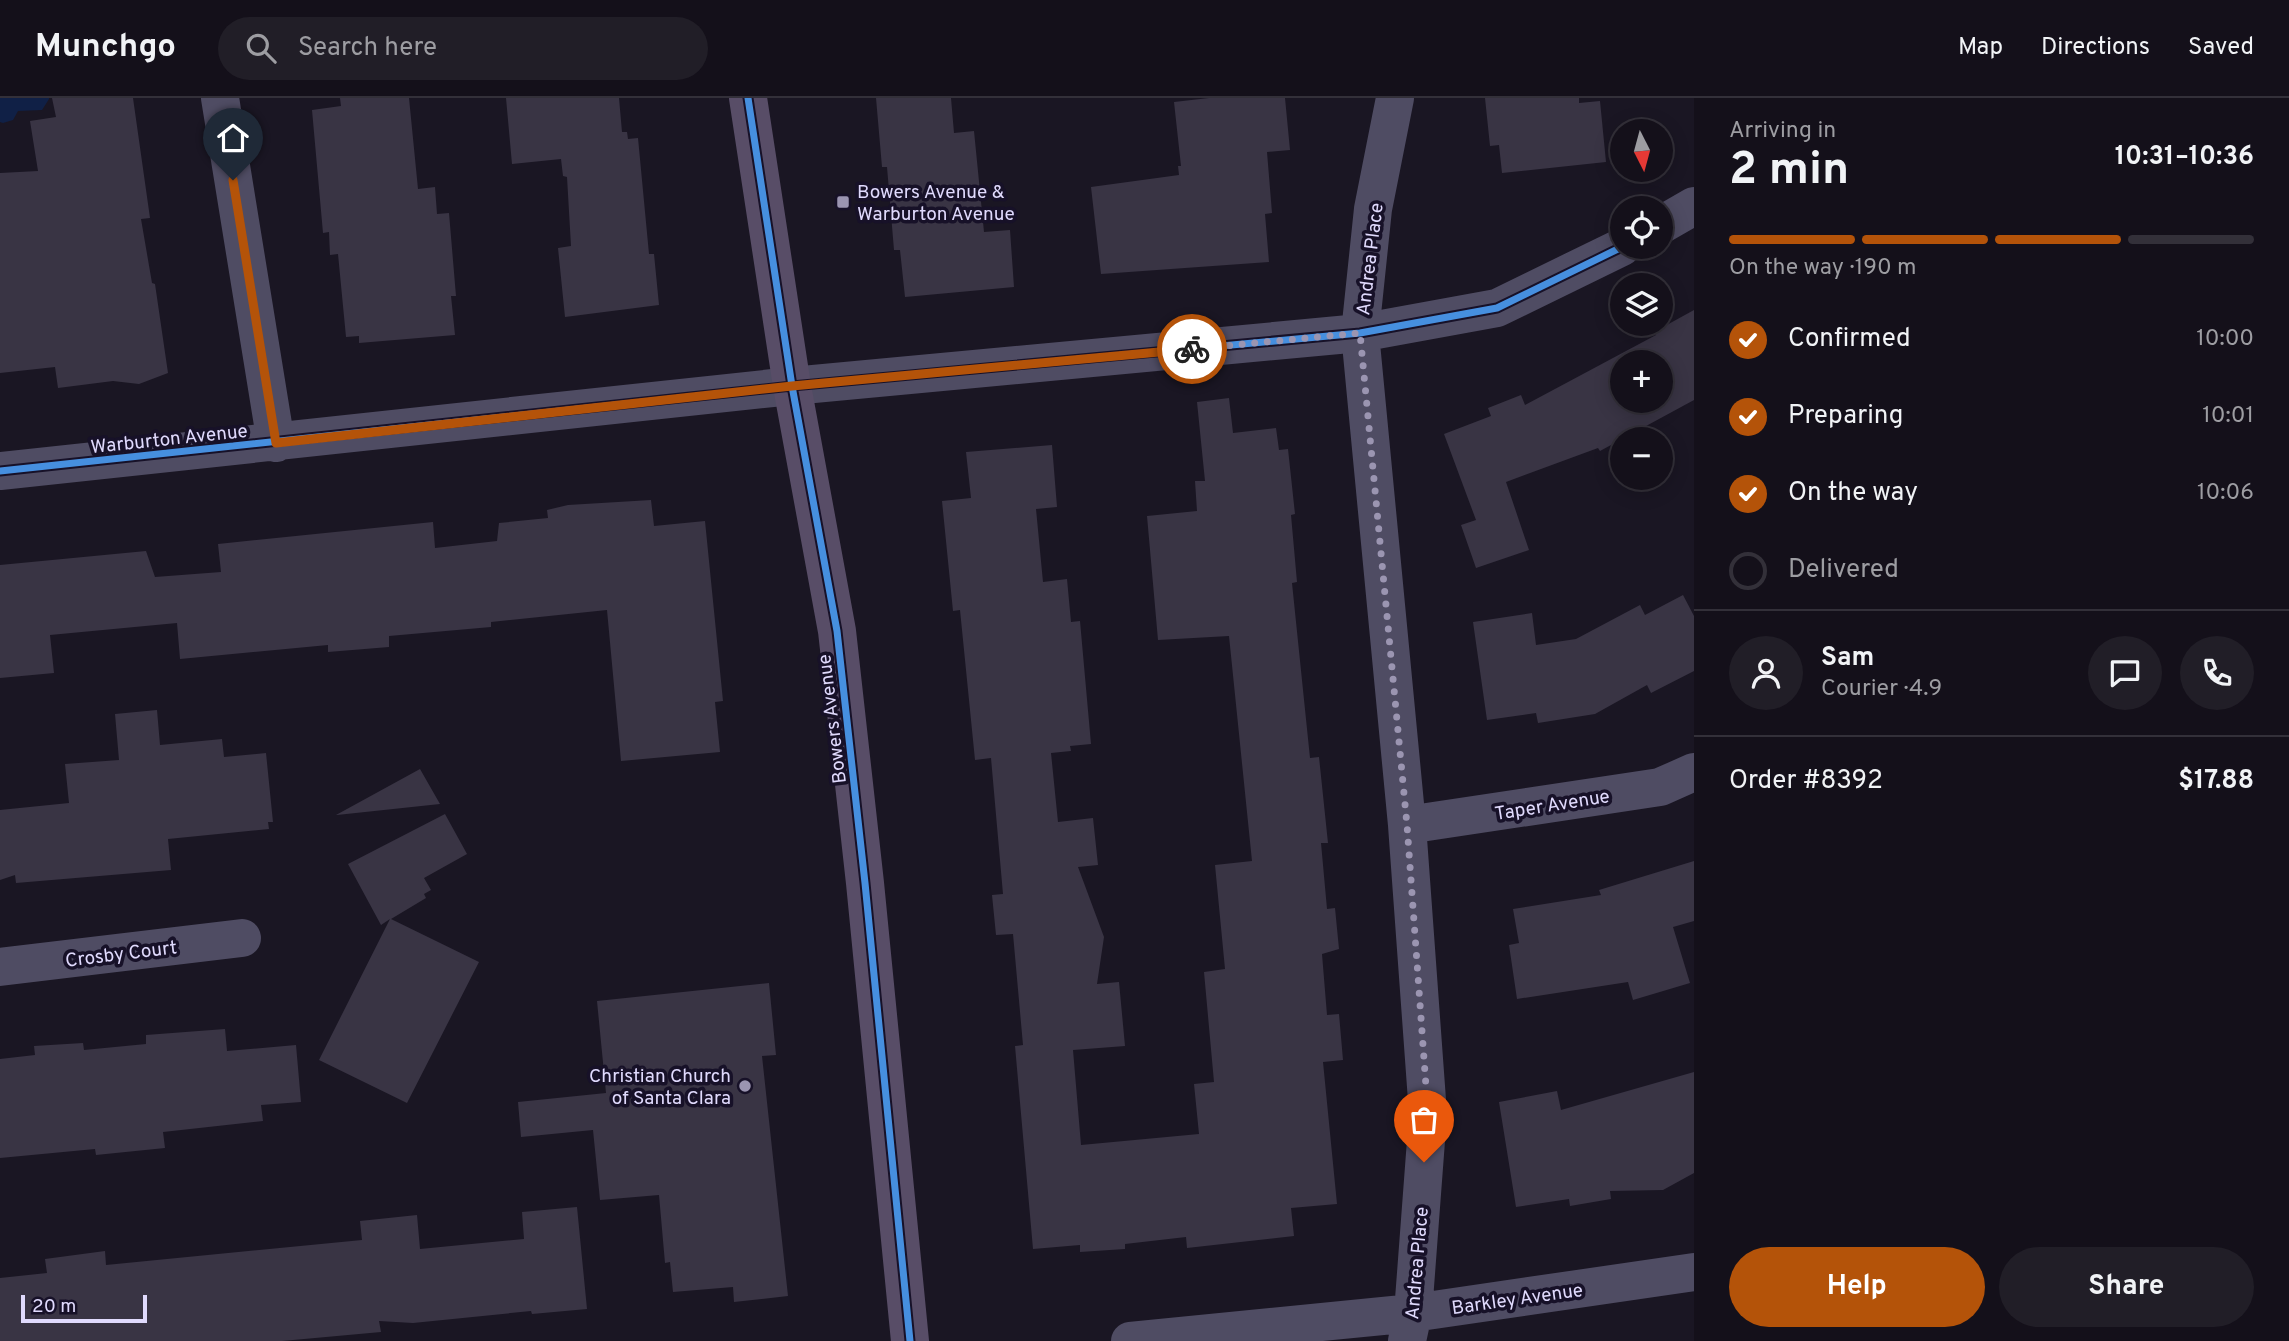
<!DOCTYPE html>
<html lang="en">
<head>
<meta charset="utf-8">
<style>
  :root { --surface:#14101a; --page:#211e27; --text:#f1f3f6; --muted:#9d9da2; --line:#333039; --accent:#b45309 }
  body { margin:0; font-family:Overpass,sans-serif; background:var(--page); color:var(--text); height:100vh; display:flex; flex-direction:column; font-size:26px; white-space:nowrap }
  * { box-sizing:border-box; margin:0 }
  p { font-size:23px; color:var(--muted) }
  .icon { flex:none; width:38px; height:38px; fill:none; stroke:currentColor; stroke-width:2; stroke-linecap:round; stroke-linejoin:round }
  .map { position:relative; flex:1; overflow:hidden }
  .panel { display:flex; flex-direction:column; background:var(--surface); width:595px }
  .panel>* { flex:none }
  .needle { width:46px; rotate:174deg }
  .tools { position:absolute; left:1610px; top:21px; display:grid; gap:14px }
  .tools a { display:grid; place-items:center; width:63px; height:63px; border-radius:50%; background:var(--surface); box-shadow:0 4px 18px #0003,0 0 0 2px var(--line); font-size:35px }
  .scale { position:absolute; left:21px; bottom:18px; width:126px; box-sizing:border-box; padding-left:7px; border:4px solid #e0dafd; border-top:0; font-size:19px; line-height:24px; white-space:nowrap; color:#e0dafd; -webkit-text-stroke:5px #171128; paint-order:stroke }
  .pin { position:absolute; display:grid; place-items:center; width:60px; height:60px; color:#fff; margin:-72px -30px; border-radius:50% 50% 50% 0; rotate:-45deg; box-shadow:0 0 7px #0007 }
  .pin .icon { rotate:45deg }
  .courier { position:absolute; display:grid; place-items:center; width:70px; height:70px; margin:-35px; border:5px solid #b45309; border-radius:50%; background:#fff; color:#222; box-shadow:0 2px 9px #0007 }
  .summary em { font-style:normal; font-weight:700 }
  .summary div { display:flex; flex-direction:column-reverse }
  .summary { display:flex; align-items:center; justify-content:space-between; height:119px; padding:0 35px }
  h1 { font-size:46px; font-weight:700; line-height:52px }
  .bar { display:grid; grid-template-columns:repeat(4,1fr); gap:10px 7px; align-content:center; height:84px; padding:0 35px }
  .bar i { height:9px; border-radius:5px; background:var(--line) }
  .bar .on { background:var(--accent) }
  .bar p { grid-column:span 4 }
  .line { display:flex; align-items:center; gap:18px; padding:0 35px; border-top:2px solid var(--line) }
  .line div { flex:1 }
  .round { display:grid; place-items:center; flex:none; width:74px; height:74px; border-radius:37px; background:var(--page) }
  ol { padding:0 35px; list-style:none }
  li { display:flex; align-items:center; gap:21px; height:77px }
  li p { margin-inline-start:auto }
  li .icon { padding:7px; border-radius:50%; background:var(--accent); color:#fff; stroke-width:4 }
  li:last-child { color:var(--muted) }
  li i { width:38px; height:38px; border:4px solid var(--line); border-radius:50% }
  .cta { display:flex; gap:14px; margin-top:auto; padding:14px 35px }
  .cta a { flex:1; height:80px; border-radius:42px; background:var(--accent); color:#fff; font-size:28px; font-weight:700; line-height:80px; text-align:center }
  .cta a+a { background:var(--page); color:var(--text) }
  header { display:flex; align-items:center; gap:42px; box-sizing:border-box; height:98px; padding:0 35px; background:var(--surface); border-bottom:2px solid var(--line) }
  header strong { font-size:33px }
  nav { display:flex; gap:38px; margin-inline-start:auto; font-size:24px }
  .search { width:490px; height:63px; background:var(--page); display:flex; align-items:center; gap:18px; box-sizing:border-box; padding:0 24px; border-radius:38px; color:var(--muted); font-size:26px }
  main { display:flex; flex:1; min-height:0 }
  .map>svg:first-child { display:block }
  .water { fill:#102046 }
  .building { fill:#393444; fill-rule:evenodd }
  .lines { fill:none; stroke-linecap:round; stroke-linejoin:round }
  .minor { stroke:#4f4c63; stroke-width:38 }
  .major { stroke:#584d67; stroke-width:38 }
  .cycleway-casing { stroke:#171128; stroke-width:11 }
  .cycleway { stroke:#468fdf; stroke-width:7 }
  .done { stroke:#9b95b1; stroke-width:7; stroke-dasharray:0 12.6 }
  .route { stroke:#b45309; stroke-width:9 }
  .poi-dot { fill:#9b95b1; stroke:#171128; stroke-width:2.5 }
  .labels { text-anchor:middle; stroke-width:7; stroke-linejoin:round; paint-order:stroke }
  .poi-label { font-size:19px; fill:#e0dafd; stroke:#171128; text-anchor:start }
  .street-label { font-size:19px; fill:#e0dafd; stroke:#171128 }
</style>
</head>
<body>
<header>
<strong>Munchgo</strong>
<div class="search"><svg class="icon" aria-label="search" viewBox="0 0 24 24"><circle cx="10" cy="10" r="6"/><path d="M15 15l6 6"/></svg>Search here</div>
<nav><a>Map</a><a>Directions</a><a>Saved</a></nav>
</header>
<main>
<div class="map">
<svg width="1694" height="1243" viewBox="0 0 1694 1243">
  <rect width="100%" height="100%" fill="#1a1623"/>
  <!-- water -->
  <path class="water" d="M 0,0 L 49,0 L 49,1 L 42,12 L 18,13 L 13,22 L 3,25 L 0,24 Z"/>
  <!-- building -->
  <path class="building" d="M 52,0 L 133,0 L 150,120 L 141,121 L 152,185 L 155,186 L 168,275 L 139,286 L 113,283 L 58,290 L 55,269 L 0,275 L 0,75 L 38,73 L 30,23 L 56,19 Z
    M 340,0 L 409,0 L 418,91 L 435,89 L 437,116 L 449,115 L 456,198 L 451,198 L 455,237 L 359,245 L 359,238 L 346,239 L 338,156 L 330,157 L 329,134 L 323,135 L 312,12 L 341,8 Z
    M 506,0 L 619,0 L 622,34 L 627,34 L 628,41 L 638,40 L 649,156 L 654,156 L 659,207 L 565,219 L 558,150 L 571,148 L 567,79 L 563,78 L 561,61 L 512,66 Z
    M 876,0 L 951,0 L 954,35 L 974,33 L 984,134 L 1010,132 L 1014,189 L 905,199 L 900,152 L 894,152 L 887,69 L 882,69 Z
    M 1209,0 L 1285,0 L 1290,52 L 1267,54 L 1272,115 L 1265,116 L 1269,164 L 1101,176 L 1091,89 L 1179,77 L 1178,68 L 1181,68 L 1174,4 Z
    M 1485,0 L 1579,0 L 1579,5 L 1600,3 L 1606,64 L 1502,75 L 1499,47 L 1490,48 Z
    M 1694,212 L 1694,302 L 1600,353 L 1598,350 L 1506,384 L 1529,452 L 1476,470 L 1461,427 L 1476,422 L 1444,336 L 1491,318 L 1488,310 L 1521,297 L 1525,307 L 1656,237 L 1654,234 ZM 1622,264 L 1661,264 L 1661,303 L 1622,303 Z
    M 1229,300 L 1233,335 L 1276,330 L 1279,352 L 1288,351 L 1295,416 L 1291,417 L 1297,484 L 1292,485 L 1310,660 L 1319,659 L 1328,745 L 1321,745 L 1327,811 L 1335,810 L 1339,851 L 1322,856 L 1327,917 L 1339,916 L 1343,962 L 1323,964 L 1337,1106 L 1291,1110 L 1294,1138 L 1187,1150 L 1186,1139 L 1125,1146 L 1125,1151 L 1080,1154 L 1080,1147 L 1033,1151 L 1015,948 L 1023,947 L 1013,836 L 996,837 L 992,797 L 1003,796 L 991,660 L 975,662 L 960,512 L 953,513 L 942,403 L 971,400 L 966,354 L 1052,347 L 1057,409 L 1036,411 L 1043,484 L 1067,481 L 1071,524 L 1080,523 L 1091,646 L 1070,648 L 1071,653 L 1051,655 L 1058,724 L 1093,720 L 1098,767 L 1078,769 L 1104,839 L 1097,886 L 1119,884 L 1125,948 L 1073,952 L 1081,1047 L 1199,1036 L 1194,986 L 1214,984 L 1204,874 L 1225,871 L 1215,767 L 1252,763 L 1229,538 L 1158,542 L 1147,418 L 1197,413 L 1195,383 L 1205,383 L 1197,304 Z
    M 651,402 L 654,428 L 705,423 L 723,603 L 715,604 L 720,654 L 621,663 L 607,512 L 491,524 L 491,529 L 389,538 L 389,549 L 328,554 L 328,547 L 180,561 L 177,525 L 50,537 L 54,575 L 0,580 L 0,467 L 146,453 L 155,479 L 221,474 L 218,446 L 433,424 L 435,450 L 497,443 L 499,425 L 548,420 L 547,412 L 568,407 Z
    M 1683,497 L 1694,518 L 1694,573 L 1651,595 L 1647,587 L 1595,616 L 1538,625 L 1536,615 L 1487,622 L 1473,524 L 1532,515 L 1536,547 L 1576,541 L 1640,507 L 1645,517 Z
    M 157,612 L 160,647 L 222,641 L 224,659 L 266,655 L 273,724 L 268,724 L 269,731 L 168,741 L 171,772 L 16,785 L 15,777 L 0,782 L 0,712 L 69,705 L 65,666 L 119,662 L 115,616 Z
    M 420,671 L 440,706 L 337,717 L 336,717 Z
    M 445,716 L 467,756 L 424,780 L 431,792 L 424,796 L 426,800 L 391,821 L 479,864 L 407,1005 L 319,962 L 390,821 L 381,827 L 348,766 Z
    M 1694,763 L 1694,823 L 1673,829 L 1690,885 L 1633,902 L 1628,884 L 1517,901 L 1509,847 L 1519,845 L 1513,811 L 1601,797 L 1599,792 Z
    M 769,885 L 776,957 L 762,958 L 788,1198 L 734,1204 L 733,1189 L 673,1194 L 670,1164 L 665,1165 L 659,1097 L 600,1102 L 593,1032 L 521,1039 L 518,1004 L 606,995 L 597,903 Z
    M 225,931 L 227,953 L 296,947 L 301,1004 L 261,1007 L 263,1023 L 163,1034 L 165,1050 L 96,1057 L 95,1051 L 0,1060 L 0,961 L 35,957 L 34,948 L 83,945 L 84,952 L 146,946 L 146,937 Z
    M 1694,974 L 1694,1075 L 1663,1092 L 1610,1093 L 1611,1101 L 1570,1108 L 1569,1101 L 1516,1109 L 1499,1004 L 1557,993 L 1561,1012 Z
    M 577,1109 L 587,1211 L 532,1216 L 531,1213 L 413,1225 L 379,1223 L 381,1234 L 282,1243 L 0,1243 L 0,1180 L 47,1175 L 45,1161 L 105,1153 L 106,1167 L 362,1142 L 360,1123 L 417,1117 L 420,1151 L 524,1141 L 522,1114 Z"/>
  <g class="lines">
    <!-- minor -->
    <path class="minor" d="M 220,0 L 276,345
      M 1395,0 L 1373,111 L 1360,235 L 1407,727 L 1428,1016 L 1413,1215 L 1407,1243
      M 1661,127 L 1694,108
      M 0,373 L 792,288 L 1360,235 L 1497,210 L 1622,149
      M 1407,727 L 1660,689 L 1694,674
      M 0,869 L 242,840
      M 1130,1243 L 1413,1215 L 1694,1174"/>
    <!-- major -->
    <path class="major" d="M 748,0 L 792,288 L 837,533 L 865,785 L 910,1243"/>
    <!-- cycleway casing -->
    <g class="cycleway-casing">
      <path id="cycleway" d="M 748,0 L 792,288 L 837,533 L 865,785 L 910,1243
        M 0,373 L 792,288 L 1360,235 L 1497,210 L 1622,149"/>
    </g>
    <!-- cycleway -->
    <use href="#cycleway" class="cycleway"/>
  </g>
  <g class="lines">
    <!-- done -->
    <path class="done" d="M 1192,251 L 1360,235 L 1407,727 L 1428,1016 L 1424,1064"/>
    <!-- route -->
    <path class="route" d="M 233,82 L 276,345 L 792,288 L 1192,251"/>
  </g>
  <!-- markers -->
  <g class="poi-dot">
    <rect x="836" y="97" width="14" height="14" rx="3.5"/>
    <circle cx="745" cy="988" r="7"/>
  </g>
  <g class="labels">
    <!-- poi labels -->
    <g class="poi-label">
      <text x="857" y="100">Bowers Avenue &amp;<tspan x="857" dy="22">Warburton Avenue</tspan></text>
      <text x="731" y="984" text-anchor="end">Christian Church<tspan x="731" dy="22">of Santa Clara</tspan></text>
    </g>
    <!-- street labels -->
    <g class="street-label">
      <text transform="translate(1369 161) rotate(-83)" y="7">Andrea Place</text>
      <text transform="translate(169 340) rotate(-6)" y="7">Warburton Avenue</text>
      <text transform="translate(831 621) rotate(-97)" y="7">Bowers Avenue</text>
      <text transform="translate(1552 706) rotate(-9)" y="7">Taper Avenue</text>
      <text transform="translate(121 855) rotate(-7)" y="7">Crosby Court</text>
      <text transform="translate(1416 1165) rotate(-85)" y="7">Andrea Place</text>
      <text transform="translate(1517 1200) rotate(-8)" y="7">Barkley Avenue</text>
    </g>
  </g>
</svg>
<div class="tools">
<a><svg class="needle" viewBox="-14 -14 28 28"><path d="M0-13l5 13h-10z" fill="#e53935"/><path d="M0 13l5-13h-10z" fill="#9d9da2"/></svg></a>
<a><svg class="icon" aria-label="locate" viewBox="0 0 24 24"><circle cx="12" cy="12" r="6"/><path d="M12 2v4M12 18v4M2 12h4M18 12h4"/></svg></a>
<a><svg class="icon" aria-label="layers" viewBox="0 0 24 24"><path d="M12 4l9 5-9 5-9-5zM3 14l9 5 9-5"/></svg></a>
<a>+</a>
<a>−</a>
</div>
<div class="scale">20 m</div>
<div class="pin" style="left:1424px;top:1064px;background:#ea580c"><svg class="icon" aria-label="bag" viewBox="0 0 24 24"><path d="M5 8h14l-1 12H6zM9 8a3 3 0 0 1 6 0"/></svg></div>
<div class="pin" style="left:233px;top:82px;background:#1f2937"><svg class="icon" aria-label="home" viewBox="0 0 24 24"><path d="M3 11l9-7 9 7M6 9v11h12V9"/></svg></div>
<div class="courier" style="left:1192px;top:251px"><svg class="icon" aria-label="bike" viewBox="0 0 24 24"><circle cx="6" cy="16" r="4"/><circle cx="18" cy="16" r="4"/><path d="M6 16l4-8h5l3 8M10 8l3 8H6M13 5h3"/></svg></div>
</div>
<section class="panel">
<div class="summary"><div><h1>2 min</h1><p>Arriving in</p></div><em>10:31–10:36</em></div>
<div class="bar"><i class="on"></i><i class="on"></i><i class="on"></i><i></i><p>On the way · 190 m</p></div>
<ol>
<li><svg class="icon" aria-label="check" viewBox="0 0 24 24"><path d="M5 12l5 5 9-10"/></svg>Confirmed<p>10:00</p></li>
<li><svg class="icon" aria-label="check" viewBox="0 0 24 24"><path d="M5 12l5 5 9-10"/></svg>Preparing<p>10:01</p></li>
<li><svg class="icon" aria-label="check" viewBox="0 0 24 24"><path d="M5 12l5 5 9-10"/></svg>On the way<p>10:06</p></li>
<li><i></i>Delivered</li>
</ol>
<div class="line" style="height:126px"><a class="round"><svg class="icon" aria-label="person" viewBox="0 0 24 24"><circle cx="12" cy="8" r="4"/><path d="M4 21q1-7 8-7t8 7"/></svg></a><div><b>Sam</b><p>Courier · 4.9</p></div><a class="round"><svg class="icon" aria-label="chat" viewBox="0 0 24 24"><path d="M4 5h16v11H9l-5 4z"/></svg></a><a class="round"><svg class="icon" aria-label="phone" viewBox="0 0 24 24"><path d="M5 4h4l2 5-3 2q2 4 5 5l2-3 5 2v4C11 20 4 13 5 4z"/></svg></a></div>
<div class="line" style="height:91px"><div>Order #8392</div><b>$17.88</b></div>
<div class="cta"><a>Help</a><a>Share</a></div>
</section>
</main>
</body>
</html>
